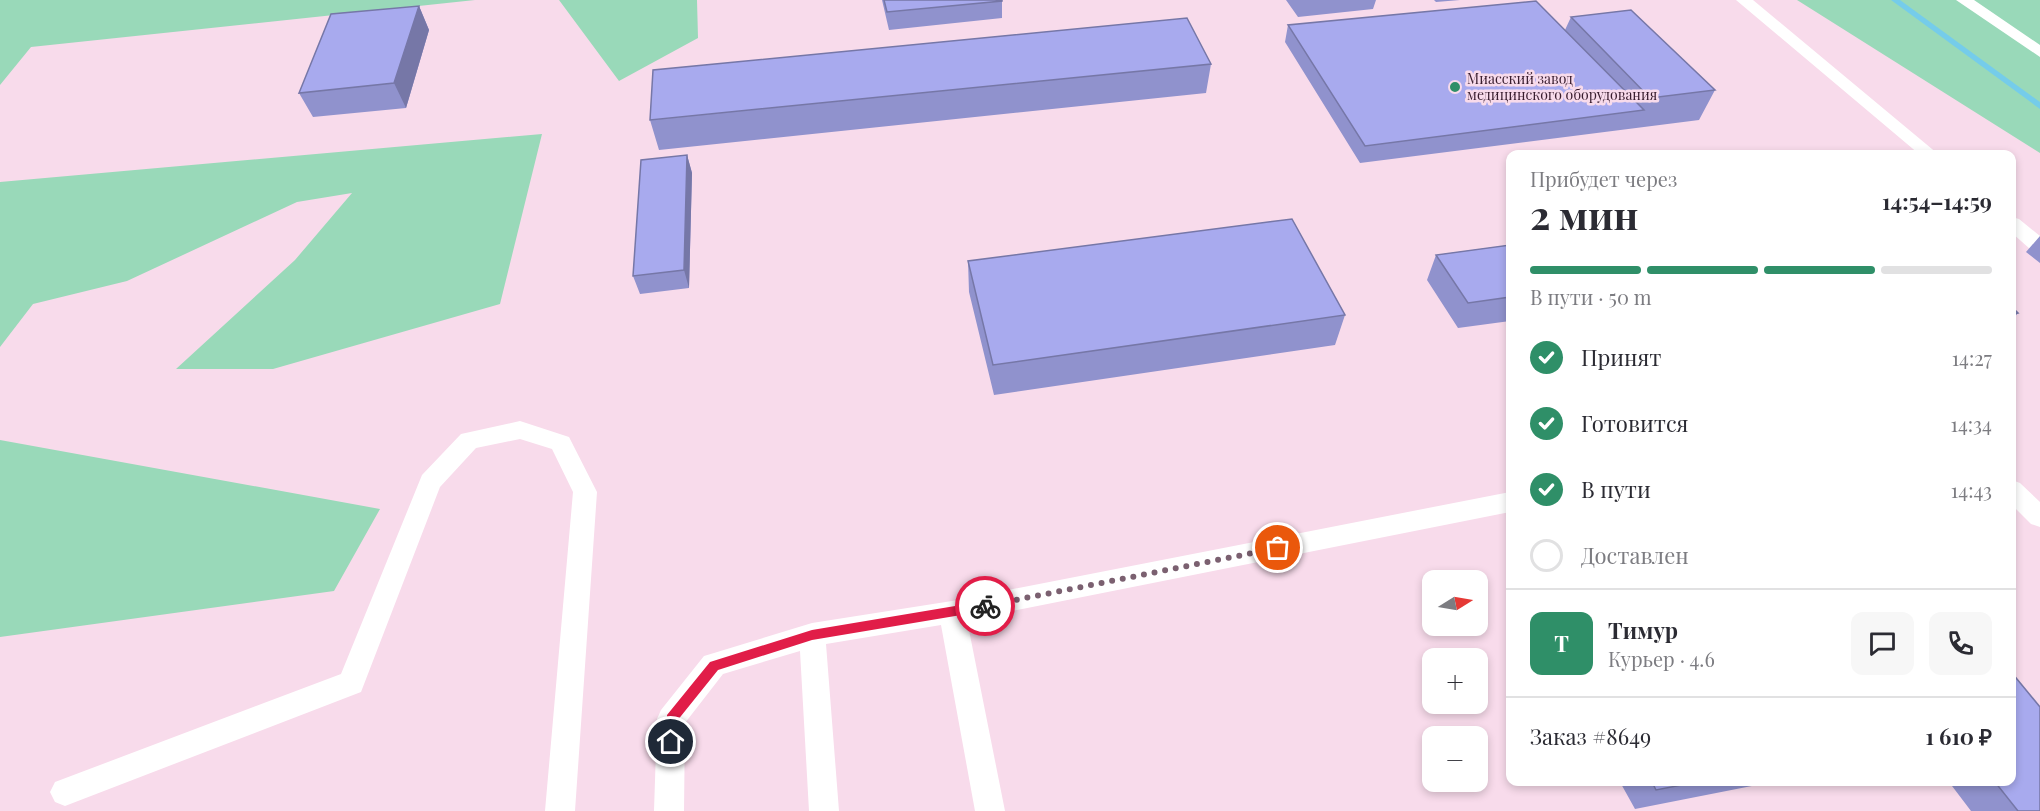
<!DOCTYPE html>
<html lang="ru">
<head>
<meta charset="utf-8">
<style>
  :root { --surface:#fff; --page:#f7f7f7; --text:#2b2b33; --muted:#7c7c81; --line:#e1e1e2; --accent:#2f8f68 }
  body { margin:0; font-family:"Playfair Display",serif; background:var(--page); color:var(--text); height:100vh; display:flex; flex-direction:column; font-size:22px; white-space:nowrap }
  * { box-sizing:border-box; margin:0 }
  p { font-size:20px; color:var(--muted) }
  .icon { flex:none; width:33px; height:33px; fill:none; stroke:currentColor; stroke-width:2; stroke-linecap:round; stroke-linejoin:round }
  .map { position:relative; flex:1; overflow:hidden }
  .details { position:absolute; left:1506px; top:150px; width:510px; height:636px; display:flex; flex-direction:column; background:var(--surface); border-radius:12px; box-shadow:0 3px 9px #0003 }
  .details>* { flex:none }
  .needle { width:39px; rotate:79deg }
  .buttons { position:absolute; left:1422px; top:570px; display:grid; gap:12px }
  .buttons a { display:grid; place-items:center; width:66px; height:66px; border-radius:12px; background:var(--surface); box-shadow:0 3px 9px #0003; font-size:30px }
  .pin { position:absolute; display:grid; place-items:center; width:51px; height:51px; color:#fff; margin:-26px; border:3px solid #fff; border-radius:50%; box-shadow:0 2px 6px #0007 }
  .courier { position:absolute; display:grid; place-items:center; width:60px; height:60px; margin:-30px; border:4px solid #e11d48; border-radius:50%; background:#fff; color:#222; box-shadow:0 2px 8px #0007 }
  .head em { font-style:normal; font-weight:700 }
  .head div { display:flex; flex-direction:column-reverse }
  .head { display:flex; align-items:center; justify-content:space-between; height:102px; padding:0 24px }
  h1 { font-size:39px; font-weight:700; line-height:45px }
  .bar { display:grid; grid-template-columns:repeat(4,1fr); gap:9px 6px; align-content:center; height:72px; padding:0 24px }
  .bar i { height:8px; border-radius:4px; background:var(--line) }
  .bar .selected { background:var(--accent) }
  .bar p { grid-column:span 4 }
  .line { display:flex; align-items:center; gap:15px; padding:0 24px; border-top:2px solid var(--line) }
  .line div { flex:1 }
  .round { display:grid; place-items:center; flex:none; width:63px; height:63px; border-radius:12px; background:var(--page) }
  ol { padding:0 24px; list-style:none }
  li { display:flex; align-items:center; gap:18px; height:66px }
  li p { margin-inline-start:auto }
  li .icon { padding:6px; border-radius:50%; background:var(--accent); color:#fff; stroke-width:4 }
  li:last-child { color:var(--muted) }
  li i { width:33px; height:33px; border:3px solid var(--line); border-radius:50% }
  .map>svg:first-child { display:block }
  .green { fill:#99d9b9 }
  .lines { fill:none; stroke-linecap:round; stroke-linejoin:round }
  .stream { fill:#75ccea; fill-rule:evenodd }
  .service { fill:#fff; fill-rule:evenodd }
  .wall { fill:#9092cd }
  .shaded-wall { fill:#7677a7 }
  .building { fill:#a8aaee; stroke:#7677a7; stroke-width:1.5 }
  .route { fill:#e11d48 }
  .done { stroke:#7b6070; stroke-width:6; stroke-dasharray:0 10.8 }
  .poi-dot { fill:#2f8f68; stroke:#f8dbeb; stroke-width:2 }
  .labels { text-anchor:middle; stroke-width:5; stroke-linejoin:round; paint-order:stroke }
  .far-poi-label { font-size:14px; fill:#381d2e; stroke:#f8dbeb; text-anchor:start }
</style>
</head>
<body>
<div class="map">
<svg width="2040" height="811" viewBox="0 0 2040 811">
  <rect width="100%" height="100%" fill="#f8dbeb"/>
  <!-- green -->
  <path class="green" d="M 0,0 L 475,0 L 31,47 L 0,85 Z
    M 559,0 L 697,0 L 698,38 L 619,81 Z
    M 1797,0 L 2040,0 L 2040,153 Z
    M 542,134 L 500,304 L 273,369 L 176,369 L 295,260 L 352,193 L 297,202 L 127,281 L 33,304 L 0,347 L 0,182 Z
    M 0,440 L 380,509 L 334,591 L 0,637 Z"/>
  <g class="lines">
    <!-- stream -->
    <path class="stream" d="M 1891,0 L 1900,0 L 2040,102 L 2040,109 Z"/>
    <!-- service -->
    <path class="service" d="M 1736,0 L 1753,0 L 1938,154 L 1919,154 Z
      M 1956,0 L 1974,0 L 2040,45 L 2040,57 Z
      M 2012,217 L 2019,219 L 2040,236 L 2040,250 L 2030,249 L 2012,233 Z
      M 520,421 L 569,437 L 597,492 L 575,811 L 545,811 L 573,492 L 552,449 L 520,439 L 476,448 L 440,487 L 361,692 L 65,806 L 55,802 L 50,792 L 55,782 L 341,674 L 422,475 L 461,434 Z
      M 2012,480 L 2020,483 L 2040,502 L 2040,527 L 2031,524 L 2012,505 Z
      M 1510,492 L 1510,512 L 967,620 L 1005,811 L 975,811 L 941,625 L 826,644 L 839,811 L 809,811 L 800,651 L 723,674 L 685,723 L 684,811 L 654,811 L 657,719 L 661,710 L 704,656 L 714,653 L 812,623 L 952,601 Z"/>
  </g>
  <!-- wall -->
  <path class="wall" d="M 882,0 L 1002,0 L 1002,18 L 889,30 Z
    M 1286,0 L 1376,0 L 1373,9 L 1298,17 Z
    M 1434,0 L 1460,0 L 1436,2 Z
    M 419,6 L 429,30 L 406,108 L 313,117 L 299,93 Z
    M 1571,17 L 1715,90 L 1699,120 L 1360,163 L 1285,42 L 1288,25 L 1565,30 Z
    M 1211,64 L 1206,93 L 659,150 L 650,120 Z
    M 687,155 L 692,173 L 689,288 L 640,294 L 633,276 Z
    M 2040,236 L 2040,263 L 2026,252 Z
    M 1510,245 L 1510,321 L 1458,328 L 1427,280 L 1436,255 Z
    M 968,261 L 1345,315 L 1335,345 L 994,395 L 969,292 Z
    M 2012,307 L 2018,313 L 2012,320 Z
    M 1620,782 L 1772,782 L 1635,809 Z
    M 1949,782 L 2012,782 L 2040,811 L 1971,811 Z"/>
  <!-- shaded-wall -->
  <path class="shaded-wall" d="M 419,6 L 429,30 L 406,108 L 394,83 Z
    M 687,155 L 692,173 L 689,288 L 684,270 Z"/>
  <!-- building -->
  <path class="building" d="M 884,0 L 1002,0 L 1002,1 L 887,12 Z
    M 1536,1 L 1644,110 L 1365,146 L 1288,25 Z
    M 419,6 L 394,83 L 299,93 L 331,14 Z
    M 1631,10 L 1715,90 L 1650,98 L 1571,17 Z
    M 1187,18 L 1211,64 L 650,120 L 653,70 Z
    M 687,155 L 684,270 L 633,276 L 641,160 Z
    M 1292,219 L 1345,315 L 993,365 L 968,261 Z
    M 1510,245 L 1510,297 L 1468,303 L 1436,255 Z
    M 2012,307 L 2018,313 L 2012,314 Z
    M 2012,673 L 2040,707 L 2040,811 L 2018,811 L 1995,782 L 2012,782 Z
    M 1652,782 L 1697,782 L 1656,790 Z"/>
  <!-- route -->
  <path class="route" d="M 985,601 L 990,606 L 985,611 L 812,640 L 718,670 L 677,721 L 675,746 L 666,746 L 667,715 L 710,662 L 812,630 Z"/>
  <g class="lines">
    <!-- done -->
    <path class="done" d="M 985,606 L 1278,548"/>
  </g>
  <!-- markers -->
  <circle class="poi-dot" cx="1455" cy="87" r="6"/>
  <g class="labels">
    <!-- far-poi labels -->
    <g class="far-poi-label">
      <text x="1467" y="84">Миасский завод<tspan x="1467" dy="16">медицинского оборудования</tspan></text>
    </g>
  </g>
</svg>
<div class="buttons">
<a><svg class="needle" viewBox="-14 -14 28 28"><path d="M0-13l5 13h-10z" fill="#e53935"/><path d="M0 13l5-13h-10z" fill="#7c7c81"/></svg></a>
<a>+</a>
<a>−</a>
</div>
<div class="pin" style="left:1278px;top:548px;background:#ea580c"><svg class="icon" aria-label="bag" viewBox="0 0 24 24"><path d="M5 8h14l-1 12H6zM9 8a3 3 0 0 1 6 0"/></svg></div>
<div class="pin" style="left:671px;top:742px;background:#1f2937"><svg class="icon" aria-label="home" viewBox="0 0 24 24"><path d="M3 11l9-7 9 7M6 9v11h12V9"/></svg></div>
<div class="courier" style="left:985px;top:606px"><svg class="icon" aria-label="bike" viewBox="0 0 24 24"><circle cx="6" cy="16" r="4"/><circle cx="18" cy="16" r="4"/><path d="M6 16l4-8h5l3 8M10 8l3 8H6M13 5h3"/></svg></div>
<section class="details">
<div class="head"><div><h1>2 мин</h1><p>Прибудет через</p></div><em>14:54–14:59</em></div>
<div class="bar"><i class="selected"></i><i class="selected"></i><i class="selected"></i><i></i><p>В пути · 50 m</p></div>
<ol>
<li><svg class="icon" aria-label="check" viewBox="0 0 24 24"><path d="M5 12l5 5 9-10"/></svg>Принят<p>14:27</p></li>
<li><svg class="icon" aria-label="check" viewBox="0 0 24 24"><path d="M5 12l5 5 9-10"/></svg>Готовится<p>14:34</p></li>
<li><svg class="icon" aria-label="check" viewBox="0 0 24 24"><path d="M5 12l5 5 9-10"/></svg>В пути<p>14:43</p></li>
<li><i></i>Доставлен</li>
</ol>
<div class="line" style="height:108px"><b class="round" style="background:var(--accent);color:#fff">Т</b><div><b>Тимур</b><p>Курьер · 4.6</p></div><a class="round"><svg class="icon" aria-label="chat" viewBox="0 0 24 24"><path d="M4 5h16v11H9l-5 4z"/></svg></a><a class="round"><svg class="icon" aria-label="phone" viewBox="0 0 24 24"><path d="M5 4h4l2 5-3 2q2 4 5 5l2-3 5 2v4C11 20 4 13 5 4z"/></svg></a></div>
<div class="line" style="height:78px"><div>Заказ #8649</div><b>1 610 ₽</b></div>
</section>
</div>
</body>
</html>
